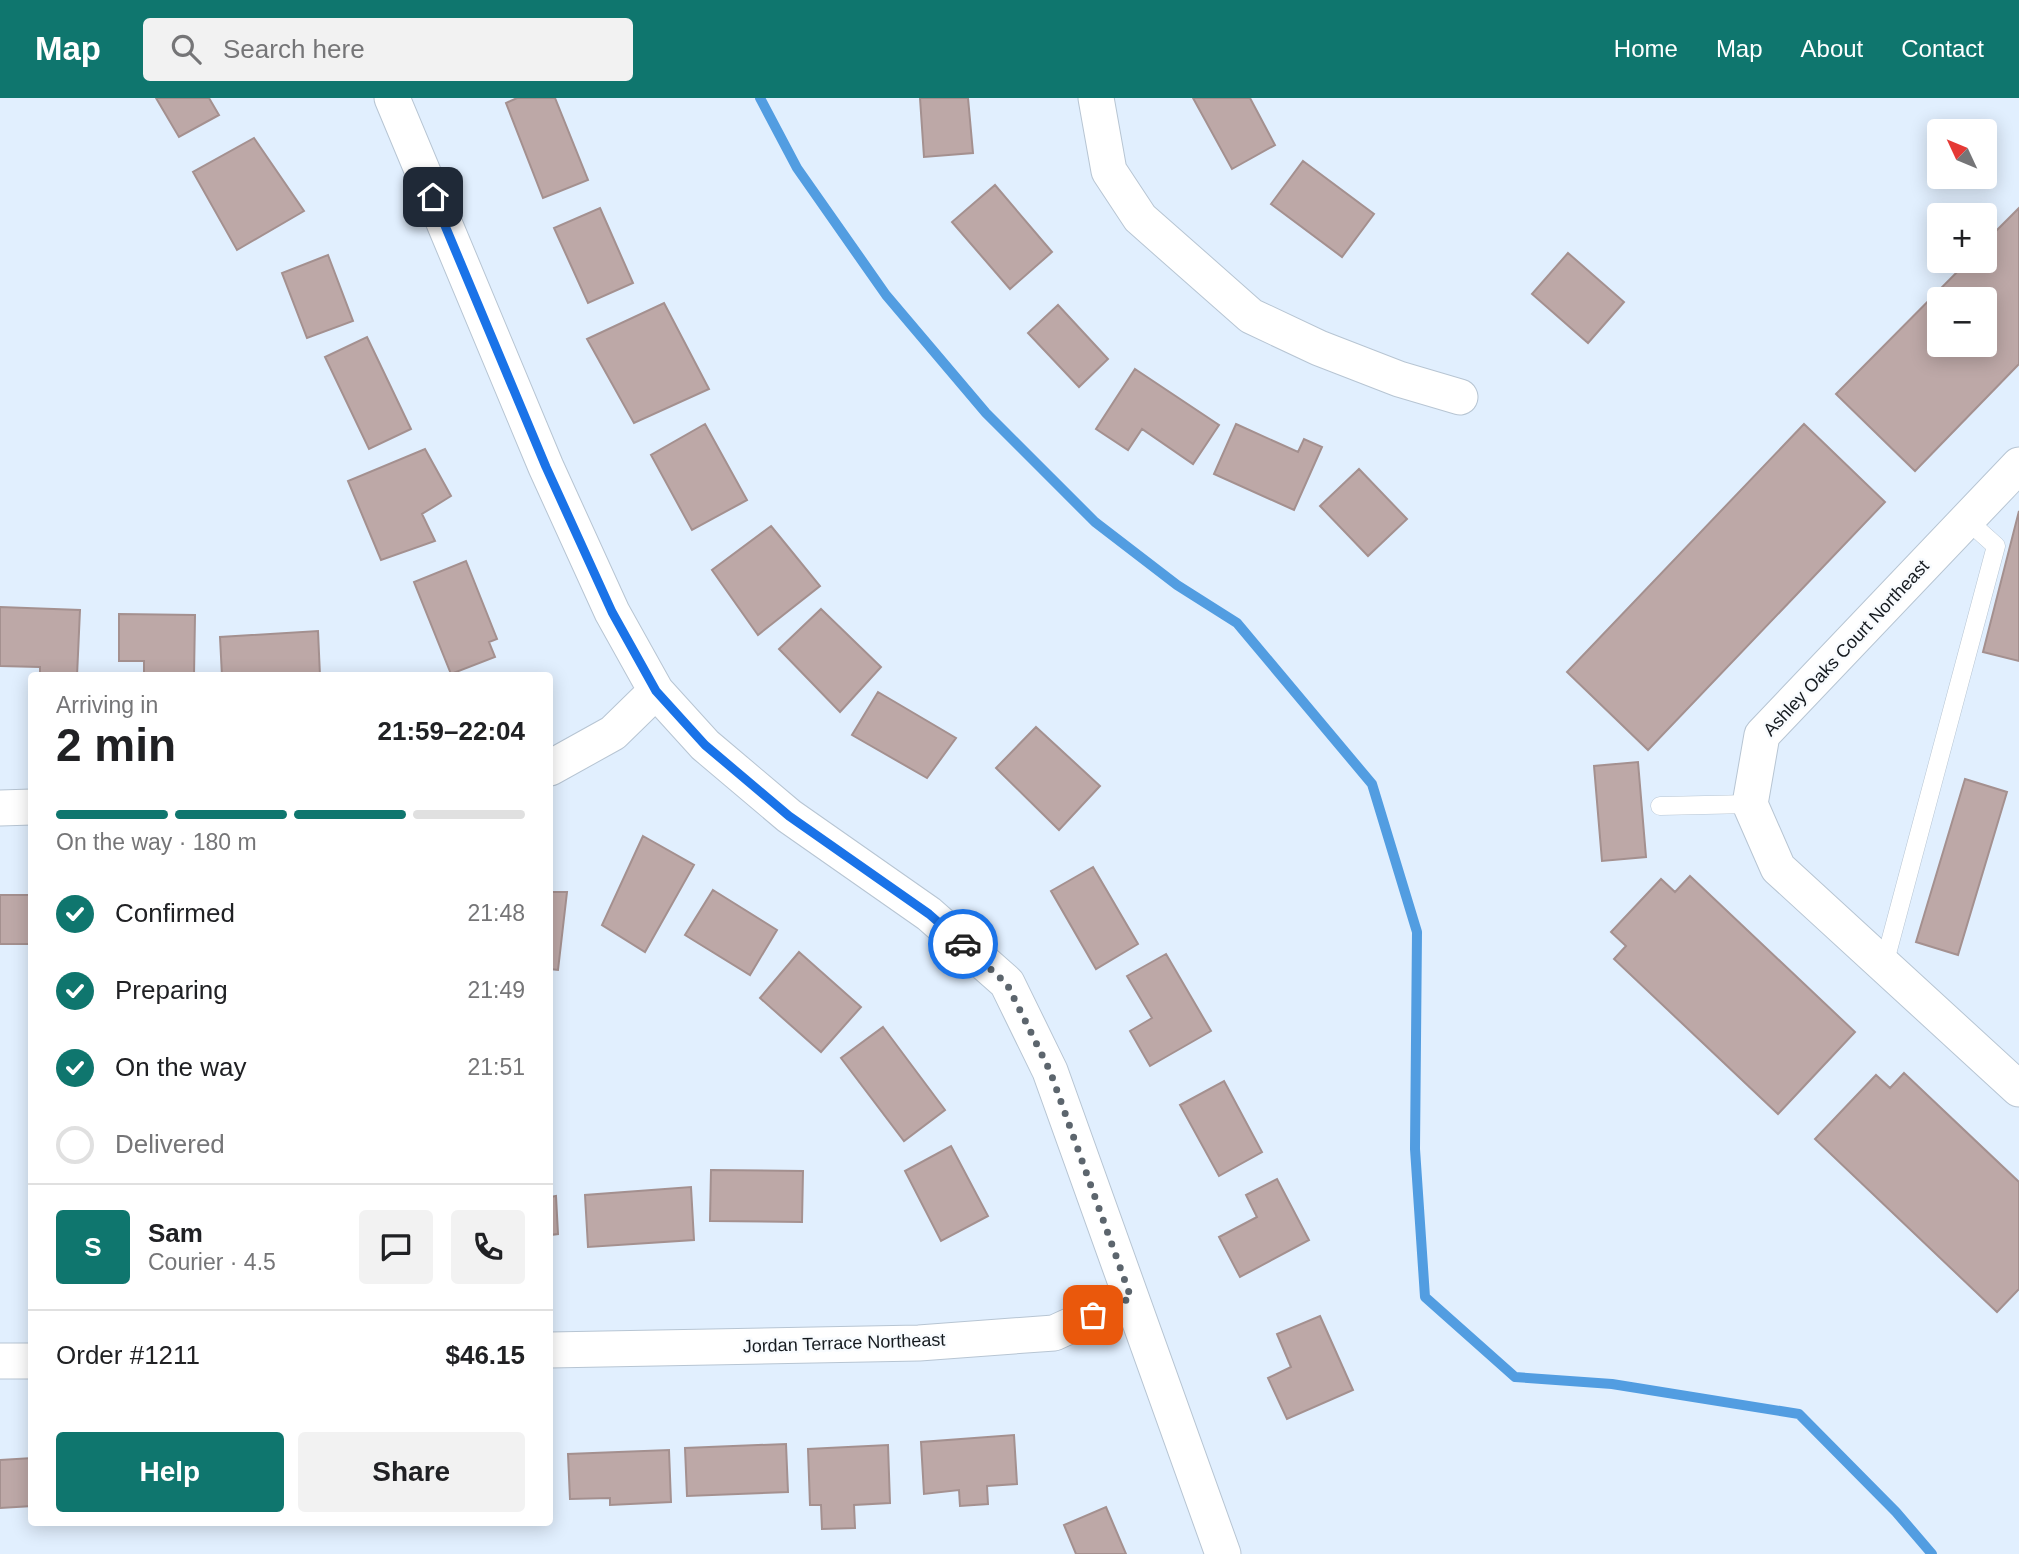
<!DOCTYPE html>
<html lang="en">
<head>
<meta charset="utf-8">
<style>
  :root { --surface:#fff; --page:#f2f2f2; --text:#202124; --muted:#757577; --line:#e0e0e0; --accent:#0f766e }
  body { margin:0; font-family:Helvetica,sans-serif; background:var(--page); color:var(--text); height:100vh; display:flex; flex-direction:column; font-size:26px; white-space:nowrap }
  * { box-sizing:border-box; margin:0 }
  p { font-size:23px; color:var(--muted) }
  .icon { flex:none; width:38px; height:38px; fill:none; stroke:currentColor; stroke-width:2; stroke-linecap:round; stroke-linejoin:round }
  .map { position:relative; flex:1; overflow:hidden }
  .side { position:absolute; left:28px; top:574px; width:525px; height:854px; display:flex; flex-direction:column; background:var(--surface); border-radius:7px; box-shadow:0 4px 18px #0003 }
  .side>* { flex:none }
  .needle { width:46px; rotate:314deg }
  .buttons { position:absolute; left:1927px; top:21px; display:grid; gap:14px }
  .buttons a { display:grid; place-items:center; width:70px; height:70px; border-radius:7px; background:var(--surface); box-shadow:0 4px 18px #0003; font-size:35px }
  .pin { position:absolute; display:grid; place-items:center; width:60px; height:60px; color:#fff; margin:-30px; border-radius:14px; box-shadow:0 4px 10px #0006 }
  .courier { position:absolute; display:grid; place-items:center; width:70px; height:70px; margin:-35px; border:5px solid #1a73e8; border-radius:50%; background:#fff; color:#222; box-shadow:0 2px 9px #0007 }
  .headline em { font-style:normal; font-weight:700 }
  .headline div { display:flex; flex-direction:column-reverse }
  .headline { display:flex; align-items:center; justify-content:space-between; height:119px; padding:0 28px }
  h1 { font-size:46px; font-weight:700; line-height:52px }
  .bar { display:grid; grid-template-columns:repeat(4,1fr); gap:10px 7px; align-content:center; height:84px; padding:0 28px }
  .bar i { height:9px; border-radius:5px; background:var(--line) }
  .bar .current { background:var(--accent) }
  .bar p { grid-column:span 4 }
  .line { display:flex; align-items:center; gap:18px; padding:0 28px; border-top:2px solid var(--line) }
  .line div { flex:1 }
  .round { display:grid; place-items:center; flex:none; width:74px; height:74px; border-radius:7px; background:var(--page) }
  ol { padding:0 28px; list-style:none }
  li { display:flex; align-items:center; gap:21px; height:77px }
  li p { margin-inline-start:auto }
  li .icon { padding:7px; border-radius:50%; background:var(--accent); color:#fff; stroke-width:4 }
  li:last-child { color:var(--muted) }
  li i { width:38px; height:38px; border:4px solid var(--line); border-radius:50% }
  .button { display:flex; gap:14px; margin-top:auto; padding:14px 28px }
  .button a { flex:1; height:80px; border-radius:7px; background:var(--accent); color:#fff; font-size:28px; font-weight:700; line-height:80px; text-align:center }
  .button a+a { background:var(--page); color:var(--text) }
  header { display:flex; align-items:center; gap:42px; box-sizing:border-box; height:98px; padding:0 35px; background:var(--accent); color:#fff }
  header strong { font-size:33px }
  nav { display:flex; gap:38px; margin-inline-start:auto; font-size:24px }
  .search { width:490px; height:63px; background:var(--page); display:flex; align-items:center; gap:18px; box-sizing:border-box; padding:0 24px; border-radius:7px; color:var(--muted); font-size:26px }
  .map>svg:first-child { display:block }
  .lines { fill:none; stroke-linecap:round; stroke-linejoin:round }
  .stream { stroke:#529de1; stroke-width:10 }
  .building { fill:#bda8a7; stroke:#a4908f; stroke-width:2; fill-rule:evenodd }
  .lane-casing { stroke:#b7c5d3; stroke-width:19 }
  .street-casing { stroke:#b7c5d3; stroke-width:37 }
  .lane { stroke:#fff; stroke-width:18 }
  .street { stroke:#fff; stroke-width:35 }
  .done { stroke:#5c656d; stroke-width:7; stroke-dasharray:0 12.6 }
  .route { stroke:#1a73e8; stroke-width:9 }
  .labels { text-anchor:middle; stroke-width:5; stroke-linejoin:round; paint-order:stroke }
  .street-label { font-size:18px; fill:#151a1f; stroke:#f8fbfe }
</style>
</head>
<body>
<header>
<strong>Map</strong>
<div class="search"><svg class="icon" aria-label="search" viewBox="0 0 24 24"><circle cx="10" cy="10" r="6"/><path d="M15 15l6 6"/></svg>Search here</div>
<nav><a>Home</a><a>Map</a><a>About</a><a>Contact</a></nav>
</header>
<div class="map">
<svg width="2019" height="1456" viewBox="0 0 2019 1456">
  <rect width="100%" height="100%" fill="#e1effe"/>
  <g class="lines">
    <!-- stream -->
    <path class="stream" d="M 760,0 L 797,70 L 886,197 L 986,315 L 1095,424 L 1177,487 L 1237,525 L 1372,686 L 1417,834 L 1415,1051 L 1425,1199 L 1515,1279 L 1612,1286 L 1799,1316 L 1896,1414 L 1932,1456"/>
  </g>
  <!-- building -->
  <path class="building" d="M 156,0 L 209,0 L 219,17 L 179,39 Z
    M 517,0 L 555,0 L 588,82 L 543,100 L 506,5 Z
    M 920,0 L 968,0 L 973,55 L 924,59 Z
    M 1193,0 L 1250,0 L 1275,47 L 1232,71 Z
    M 254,40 L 304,113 L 237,152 L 193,74 Z
    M 1303,63 L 1374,116 L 1342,159 L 1271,106 Z
    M 995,87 L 1052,154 L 1010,191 L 952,124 Z
    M 600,110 L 633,185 L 588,205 L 554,130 Z
    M 2019,110 L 2019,266 L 1915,373 L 1836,296 L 1968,163 L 1984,163 L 1984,145 ZM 1939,201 L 1984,201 L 1984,247 L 1939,247 Z
    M 1568,155 L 1624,204 L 1588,245 L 1532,196 Z
    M 328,157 L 353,223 L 307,240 L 282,175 Z
    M 664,205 L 709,291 L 634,325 L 587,241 Z
    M 1058,207 L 1108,261 L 1079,289 L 1028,235 Z
    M 367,239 L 411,331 L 369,351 L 325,259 Z
    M 1135,271 L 1219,327 L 1193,366 L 1142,331 L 1128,352 L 1096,331 Z
    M 705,326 L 747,402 L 692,432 L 651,357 Z
    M 1236,326 L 1298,354 L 1304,341 L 1322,349 L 1294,412 L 1214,376 Z
    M 1804,326 L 1885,404 L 1648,652 L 1567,574 Z
    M 425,351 L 451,398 L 422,416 L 435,443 L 381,462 L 348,383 Z
    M 1359,371 L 1407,421 L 1368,458 L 1320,408 Z
    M 2019,413 L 2019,563 L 1983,554 Z
    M 771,428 L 820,488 L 758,537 L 712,472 Z
    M 466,463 L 497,541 L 489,544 L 495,559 L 451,576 L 414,484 Z
    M 0,509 L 80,512 L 77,578 L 40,578 L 40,569 L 0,568 Z
    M 821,511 L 881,569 L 840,614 L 779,551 Z
    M 119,516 L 195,517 L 194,578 L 144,578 L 144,563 L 119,563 Z
    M 318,533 L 320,578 L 222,578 L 220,539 Z
    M 878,594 L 956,640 L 927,680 L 852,637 Z
    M 1036,629 L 1100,688 L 1059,732 L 996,670 Z
    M 1638,664 L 1646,759 L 1602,763 L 1594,668 Z
    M 1965,681 L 2007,694 L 1958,857 L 1916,844 Z
    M 643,738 L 694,767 L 645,854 L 602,827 Z
    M 1093,769 L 1138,846 L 1096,871 L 1051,793 Z
    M 1690,778 L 1855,934 L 1778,1016 L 1614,861 L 1626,848 L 1611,834 L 1661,781 L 1675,794 Z
    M 713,792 L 777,832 L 750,877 L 685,837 Z
    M 550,794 L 567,794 L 558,872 L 550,871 Z
    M 0,797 L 32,797 L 32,846 L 0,846 Z
    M 799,854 L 861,909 L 821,954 L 760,900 Z
    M 1166,856 L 1211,933 L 1150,968 L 1130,933 L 1152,920 L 1127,878 Z
    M 883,929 L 945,1012 L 904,1043 L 841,960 Z
    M 1904,975 L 2019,1084 L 2019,1191 L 1997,1214 L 1815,1041 L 1876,977 L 1890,990 Z
    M 1224,983 L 1262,1054 L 1219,1078 L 1180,1007 Z
    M 951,1048 L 988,1118 L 941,1143 L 905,1073 Z
    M 711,1072 L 803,1073 L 802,1124 L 710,1123 Z
    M 1277,1081 L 1309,1142 L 1240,1179 L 1219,1139 L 1257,1119 L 1246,1097 Z
    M 691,1089 L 694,1142 L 588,1149 L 585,1097 Z
    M 556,1098 L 558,1136 L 550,1137 L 550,1099 Z
    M 1320,1218 L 1353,1292 L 1287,1321 L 1268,1280 L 1291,1269 L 1277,1236 Z
    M 1014,1337 L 1017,1386 L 987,1388 L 988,1406 L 960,1408 L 959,1392 L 924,1396 L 921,1344 Z
    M 786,1346 L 788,1394 L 687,1398 L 685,1350 Z
    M 888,1347 L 890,1405 L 854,1407 L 855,1430 L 822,1431 L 821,1407 L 810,1407 L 808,1351 Z
    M 669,1352 L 671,1404 L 610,1407 L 610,1400 L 570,1401 L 568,1356 Z
    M 32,1360 L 32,1408 L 0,1410 L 0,1362 Z
    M 1106,1409 L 1126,1456 L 1076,1456 L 1064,1427 Z"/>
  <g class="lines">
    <!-- lane casing -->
    <g class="lane-casing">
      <path id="lane" d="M 1660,708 L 1750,706
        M 1884,867 L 1996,448 L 1967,422"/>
    </g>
    <!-- street casing -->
    <g class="street-casing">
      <path id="street" d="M 392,0 L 546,369 L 612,514 L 656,593 L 705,647 L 789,718 L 929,816 L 1007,885 L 1050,973 L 1223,1456
        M 1096,0 L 1109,73 L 1140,120 L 1251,218 L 1319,250 L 1399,281 L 1460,299
        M 2019,367 L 1762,637 L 1750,706 L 1778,770 L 2019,991
        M 550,670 L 613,635 L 656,593
        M 0,710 L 32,709
        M 550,1252 L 919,1245 L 1054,1235 L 1131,1200
        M 0,1263 L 32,1263"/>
    </g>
    <!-- lane -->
    <use href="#lane" class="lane"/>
    <!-- street -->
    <use href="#street" class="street"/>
  </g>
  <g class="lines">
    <!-- done -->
    <path class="done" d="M 963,846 L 1007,886 L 1050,973 L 1131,1200 L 1093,1217"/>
    <!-- route -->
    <path class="route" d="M 433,99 L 546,369 L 612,514 L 656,593 L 705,647 L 789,718 L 929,816 L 963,846"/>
  </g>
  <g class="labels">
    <!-- street labels -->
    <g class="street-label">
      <text transform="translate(1846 550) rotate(-47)" y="6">Ashley Oaks Court Northeast</text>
      <text transform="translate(844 1245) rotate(-2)" y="6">Jordan Terrace Northeast</text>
    </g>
  </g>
</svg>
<div class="buttons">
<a><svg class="needle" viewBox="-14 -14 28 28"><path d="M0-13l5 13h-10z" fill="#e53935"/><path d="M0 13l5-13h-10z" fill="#757577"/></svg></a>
<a>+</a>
<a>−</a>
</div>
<div class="pin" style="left:1093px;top:1217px;background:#ea580c"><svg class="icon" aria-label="bag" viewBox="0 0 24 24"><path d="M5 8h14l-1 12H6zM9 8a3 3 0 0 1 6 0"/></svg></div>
<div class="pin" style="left:433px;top:99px;background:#1f2937"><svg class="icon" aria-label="home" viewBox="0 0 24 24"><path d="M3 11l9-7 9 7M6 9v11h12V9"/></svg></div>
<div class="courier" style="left:963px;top:846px"><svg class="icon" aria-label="car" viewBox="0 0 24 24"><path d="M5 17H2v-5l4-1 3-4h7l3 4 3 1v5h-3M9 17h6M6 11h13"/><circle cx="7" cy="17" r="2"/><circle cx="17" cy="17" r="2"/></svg></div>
<section class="side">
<div class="headline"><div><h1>2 min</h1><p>Arriving in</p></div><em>21:59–22:04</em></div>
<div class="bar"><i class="current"></i><i class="current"></i><i class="current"></i><i></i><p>On the way · 180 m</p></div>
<ol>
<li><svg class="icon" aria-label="check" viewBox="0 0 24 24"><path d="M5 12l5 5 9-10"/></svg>Confirmed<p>21:48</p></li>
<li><svg class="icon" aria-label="check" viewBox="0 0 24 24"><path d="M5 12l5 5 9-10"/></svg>Preparing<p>21:49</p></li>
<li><svg class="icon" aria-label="check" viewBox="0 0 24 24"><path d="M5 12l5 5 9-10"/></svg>On the way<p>21:51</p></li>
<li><i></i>Delivered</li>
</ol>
<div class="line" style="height:126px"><b class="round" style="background:var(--accent);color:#fff">S</b><div><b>Sam</b><p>Courier · 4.5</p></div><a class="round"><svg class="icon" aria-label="chat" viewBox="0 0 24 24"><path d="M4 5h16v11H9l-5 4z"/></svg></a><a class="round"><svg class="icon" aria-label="phone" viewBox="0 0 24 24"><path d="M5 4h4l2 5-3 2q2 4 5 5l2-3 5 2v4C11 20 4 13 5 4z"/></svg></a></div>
<div class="line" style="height:91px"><div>Order #1211</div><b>$46.15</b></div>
<div class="button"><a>Help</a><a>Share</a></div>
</section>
</div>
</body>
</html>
